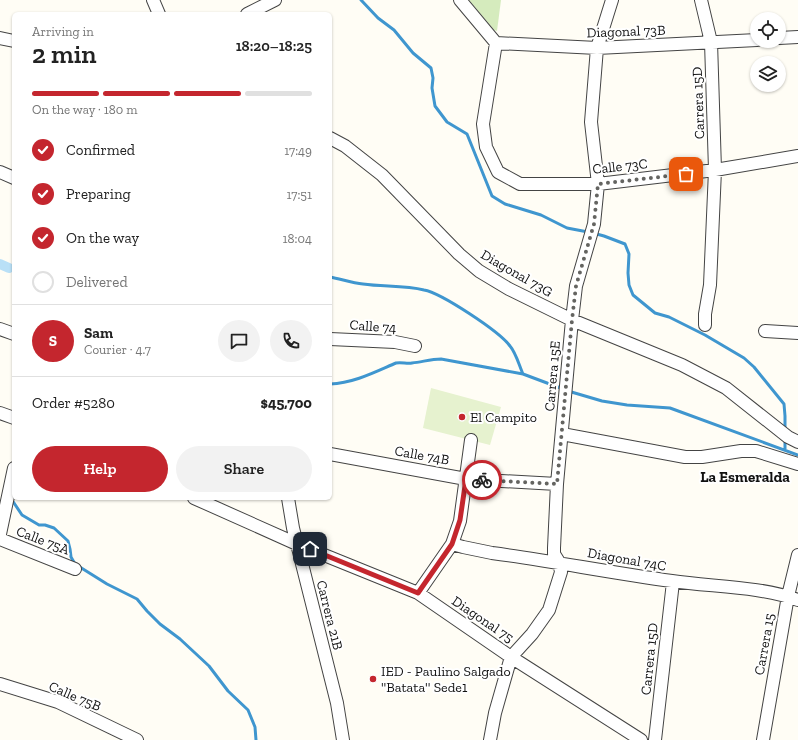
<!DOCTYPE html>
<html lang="en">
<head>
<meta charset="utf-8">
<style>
  :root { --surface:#fff; --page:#f2f2f2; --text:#222; --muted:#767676; --line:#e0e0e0; --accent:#c4262e }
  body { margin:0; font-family:"Zilla Slab",serif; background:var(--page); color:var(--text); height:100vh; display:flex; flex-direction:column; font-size:15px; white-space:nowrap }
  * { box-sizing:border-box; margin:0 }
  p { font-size:13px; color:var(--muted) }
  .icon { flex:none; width:22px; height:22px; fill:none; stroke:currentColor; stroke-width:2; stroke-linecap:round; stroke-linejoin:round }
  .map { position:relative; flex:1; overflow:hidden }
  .details { position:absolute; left:12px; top:12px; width:320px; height:488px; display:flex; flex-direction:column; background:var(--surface); border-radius:6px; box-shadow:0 1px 3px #0004 }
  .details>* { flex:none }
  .fabs { position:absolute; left:750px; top:12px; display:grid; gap:8px }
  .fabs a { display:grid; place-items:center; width:36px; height:36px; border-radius:50%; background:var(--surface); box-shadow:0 1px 3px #0004; font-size:20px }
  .pin { position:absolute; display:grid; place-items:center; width:34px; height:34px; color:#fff; margin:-17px; border-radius:8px; box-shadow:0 2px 6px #0006 }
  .courier { position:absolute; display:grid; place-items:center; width:40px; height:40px; margin:-20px; border:3px solid #c4262e; border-radius:50%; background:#fff; color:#222; box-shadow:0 1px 5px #0007 }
  .head em { font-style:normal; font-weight:600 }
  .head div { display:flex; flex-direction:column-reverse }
  .head { display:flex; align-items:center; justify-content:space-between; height:68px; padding:0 20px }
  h1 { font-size:26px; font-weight:600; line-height:30px }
  .bar { display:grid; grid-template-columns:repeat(4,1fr); gap:6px 4px; align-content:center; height:48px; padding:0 20px }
  .bar i { height:5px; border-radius:3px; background:var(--line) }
  .bar .selected { background:var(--accent) }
  .bar p { grid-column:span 4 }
  .line { display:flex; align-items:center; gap:10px; padding:0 20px; border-top:1px solid var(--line) }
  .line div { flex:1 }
  .round { display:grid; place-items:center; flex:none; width:42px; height:42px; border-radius:21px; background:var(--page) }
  ol { padding:0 20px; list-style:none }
  li { display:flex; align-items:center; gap:12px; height:44px }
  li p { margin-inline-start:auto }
  li .icon { padding:4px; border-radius:50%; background:var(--accent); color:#fff; stroke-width:4 }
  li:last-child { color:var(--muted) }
  li i { width:22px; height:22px; border:2px solid var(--line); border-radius:50% }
  .cta { display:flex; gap:8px; margin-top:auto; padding:8px 20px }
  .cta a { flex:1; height:46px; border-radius:24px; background:var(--accent); color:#fff; font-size:16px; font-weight:600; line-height:46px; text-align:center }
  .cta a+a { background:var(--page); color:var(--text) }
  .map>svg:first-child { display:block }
  .green { fill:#d5ebbd }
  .pitch { fill:#e6f2cf }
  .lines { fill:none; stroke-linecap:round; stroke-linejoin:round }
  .stream { stroke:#3f96cf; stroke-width:3 }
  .canal { stroke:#b9e0f7; stroke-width:10 }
  .street-casing { stroke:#444; stroke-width:14 }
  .street { stroke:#fff; stroke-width:12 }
  .done { stroke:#646461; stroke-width:4; stroke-dasharray:0 7.2 }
  .route { stroke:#c4262e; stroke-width:5 }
  .poi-dot { fill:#c4262e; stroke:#fff; stroke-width:1.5 }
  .labels { text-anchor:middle; stroke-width:4; stroke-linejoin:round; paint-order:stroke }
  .street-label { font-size:14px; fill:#111; stroke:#fff }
  .poi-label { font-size:14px; fill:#111; stroke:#fff; text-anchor:start }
  .neighbourhood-label { font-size:15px; font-weight:bold; fill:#111; stroke:#fff }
</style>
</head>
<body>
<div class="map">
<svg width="798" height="740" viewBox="0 0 798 740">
  <rect width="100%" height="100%" fill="#fffdf5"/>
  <!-- green -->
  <path class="green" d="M 469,0 L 501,0 L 497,31 L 494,30 Z"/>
  <!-- pitch -->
  <path class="pitch" d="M 431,388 L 501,407 L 490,445 L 423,428 Z"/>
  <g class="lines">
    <!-- stream -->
    <path class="stream" d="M 361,0 L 378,18 L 394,30 L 413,53 L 431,68 L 433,78 L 432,88 L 435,106 L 447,122 L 467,134 L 492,196 L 505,204 L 541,215 L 567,228 L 588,232
      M 593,233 L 604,236 L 625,244 L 629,254 L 628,273 L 629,285 L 633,295 L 655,313 L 669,317 L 705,335 L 744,358 L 754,367 L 784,404 L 785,416 L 785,429
      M 9,268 L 14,270
      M 330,277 C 341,279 352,283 363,284 C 383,287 404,285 424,290 C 441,293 499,331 510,346 C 516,353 519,365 523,374
      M 330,384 C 354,383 375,372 396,363 C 402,362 407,364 412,363 C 422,362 431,359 441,359 L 523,374 L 563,389
      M 568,391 L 602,401 L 627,405 L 670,408 L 798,455
      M 785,439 L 785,450
      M 12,500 L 22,515 L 39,525 L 45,525 L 54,528 L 68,541 L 70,549 L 71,557 L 75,564 L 107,584 L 137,599 L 147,611 L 160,624 L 180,639 L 209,666 L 228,691 L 248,710 L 255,727 L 256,740"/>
    <!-- canal -->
    <path class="canal" d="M 0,264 L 9,268"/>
    <!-- street casing -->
    <g class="street-casing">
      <path id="street" d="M 153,0 L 159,14
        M 460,0 L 496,43
        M 701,0 L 711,42 L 715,170 L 710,285 L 705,314 L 705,325
        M 247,14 L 275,0
        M 0,38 L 14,41
        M 779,38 L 798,37
        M 496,43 L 483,124 L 486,147 L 498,172 L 520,184 L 598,184 L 715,170 L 798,156
        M 496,43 L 597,48 L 757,40
        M 330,138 L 345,146 L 382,175 L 459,254 L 479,271 L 509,289 L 572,320 L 682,365 L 726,388 L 788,437 L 798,442
        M 0,172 L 14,178
        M 0,329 L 14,334
        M 765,331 L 798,333
        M 330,339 L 395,342 L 415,346
        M 0,413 L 14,418
        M 562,434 L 685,457 L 702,457 L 741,451 L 756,451 L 798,464
        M 330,454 L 466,479 L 557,484
        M 194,498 L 297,544 L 418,593 L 511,657 L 641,740
        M 288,498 L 293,528 L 337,703 L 343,740
        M 0,534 L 14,468
        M 0,539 L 75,569
        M 452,544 L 463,547 L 492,553 C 552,561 612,573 672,581 C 713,587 759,586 798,600
        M 418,593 L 452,544 L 460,521 L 471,440
        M 0,684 L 58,702 L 137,740
        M 490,740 L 495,713 L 511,657 L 532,634 L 549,610 L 561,572 L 559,562 L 554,554 L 554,548 L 557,484 L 572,320 L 576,286 L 594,224 L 598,184 L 591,122 L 597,48 L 612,0
        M 655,740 L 673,582
        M 763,740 L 788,596 L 798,555"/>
    </g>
    <!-- street -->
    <use href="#street" class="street"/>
  </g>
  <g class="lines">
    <!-- done -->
    <path class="done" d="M 482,480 L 557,484 L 572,320 L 576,286 L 594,224 L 598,184 L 686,174"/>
    <!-- route -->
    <path class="route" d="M 310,549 L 418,593 L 452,544 L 460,520 L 466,479 L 482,480"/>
  </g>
  <!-- markers -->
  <g class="poi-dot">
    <circle cx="462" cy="417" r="4"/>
    <circle cx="373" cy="679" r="4"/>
  </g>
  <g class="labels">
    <!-- street labels -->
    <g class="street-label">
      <text transform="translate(626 31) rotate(-2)" y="5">Diagonal 73B</text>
      <text transform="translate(698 103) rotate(-92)" y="5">Carrera 15D</text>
      <text transform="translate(620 166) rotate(-6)" y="5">Calle 73C</text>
      <text transform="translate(517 273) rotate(30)" y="5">Diagonal 73G</text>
      <text transform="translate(373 326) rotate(4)" y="5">Calle 74</text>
      <text transform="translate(552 376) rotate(-85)" y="5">Carrera 15E</text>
      <text transform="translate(422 455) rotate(10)" y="5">Calle 74B</text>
      <text transform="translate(43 540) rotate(21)" y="5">Calle 75A</text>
      <text transform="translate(627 559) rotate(10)" y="5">Diagonal 74C</text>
      <text transform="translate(330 615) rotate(76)" y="5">Carrera 21B</text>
      <text transform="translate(483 619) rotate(34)" y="5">Diagonal 75</text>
      <text transform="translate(764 644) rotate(-80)" y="5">Carrera 15</text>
      <text transform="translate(649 659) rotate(-84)" y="5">Carrera 15D</text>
      <text transform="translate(75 696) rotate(23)" y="5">Calle 75B</text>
    </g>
    <!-- poi labels -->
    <g class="poi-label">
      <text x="470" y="422">El Campito</text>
      <text x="381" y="676">IED - Paulino Salgado<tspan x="381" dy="16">"Batata'' Sede1</tspan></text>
    </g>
    <!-- neighbourhood labels -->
    <g class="neighbourhood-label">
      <text x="745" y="482">La Esmeralda</text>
    </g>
  </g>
</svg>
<div class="fabs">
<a><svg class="icon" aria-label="locate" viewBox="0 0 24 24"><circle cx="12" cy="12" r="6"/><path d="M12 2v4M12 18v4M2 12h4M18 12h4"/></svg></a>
<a><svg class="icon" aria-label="layers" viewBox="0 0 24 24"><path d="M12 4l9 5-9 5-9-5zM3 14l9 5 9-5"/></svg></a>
</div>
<div class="pin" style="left:686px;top:174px;background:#ea580c"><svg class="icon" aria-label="bag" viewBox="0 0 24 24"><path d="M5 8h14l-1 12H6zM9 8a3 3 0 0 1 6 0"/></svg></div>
<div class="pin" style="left:310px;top:549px;background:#1f2937"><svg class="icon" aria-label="home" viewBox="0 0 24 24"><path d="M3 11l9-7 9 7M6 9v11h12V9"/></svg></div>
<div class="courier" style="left:482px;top:480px"><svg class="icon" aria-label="bike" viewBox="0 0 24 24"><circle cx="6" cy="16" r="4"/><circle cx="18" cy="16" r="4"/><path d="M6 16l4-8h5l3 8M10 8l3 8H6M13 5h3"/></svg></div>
<section class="details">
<div class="head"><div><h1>2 min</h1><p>Arriving in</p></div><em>18:20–18:25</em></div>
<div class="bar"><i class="selected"></i><i class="selected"></i><i class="selected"></i><i></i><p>On the way · 180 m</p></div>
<ol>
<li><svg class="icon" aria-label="check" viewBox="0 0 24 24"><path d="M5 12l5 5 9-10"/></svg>Confirmed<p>17:49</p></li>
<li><svg class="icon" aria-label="check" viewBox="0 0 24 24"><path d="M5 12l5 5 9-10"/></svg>Preparing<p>17:51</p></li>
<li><svg class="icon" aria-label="check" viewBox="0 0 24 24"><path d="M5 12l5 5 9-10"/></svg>On the way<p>18:04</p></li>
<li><i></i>Delivered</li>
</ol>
<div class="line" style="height:72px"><b class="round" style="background:var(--accent);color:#fff">S</b><div><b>Sam</b><p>Courier · 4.7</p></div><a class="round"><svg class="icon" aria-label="chat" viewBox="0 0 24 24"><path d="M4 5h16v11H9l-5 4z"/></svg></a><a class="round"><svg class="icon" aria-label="phone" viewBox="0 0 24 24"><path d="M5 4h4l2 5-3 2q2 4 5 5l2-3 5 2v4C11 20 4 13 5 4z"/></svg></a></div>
<div class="line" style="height:52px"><div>Order #5280</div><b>$45,700</b></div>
<div class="cta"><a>Help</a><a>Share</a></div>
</section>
</div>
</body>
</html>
